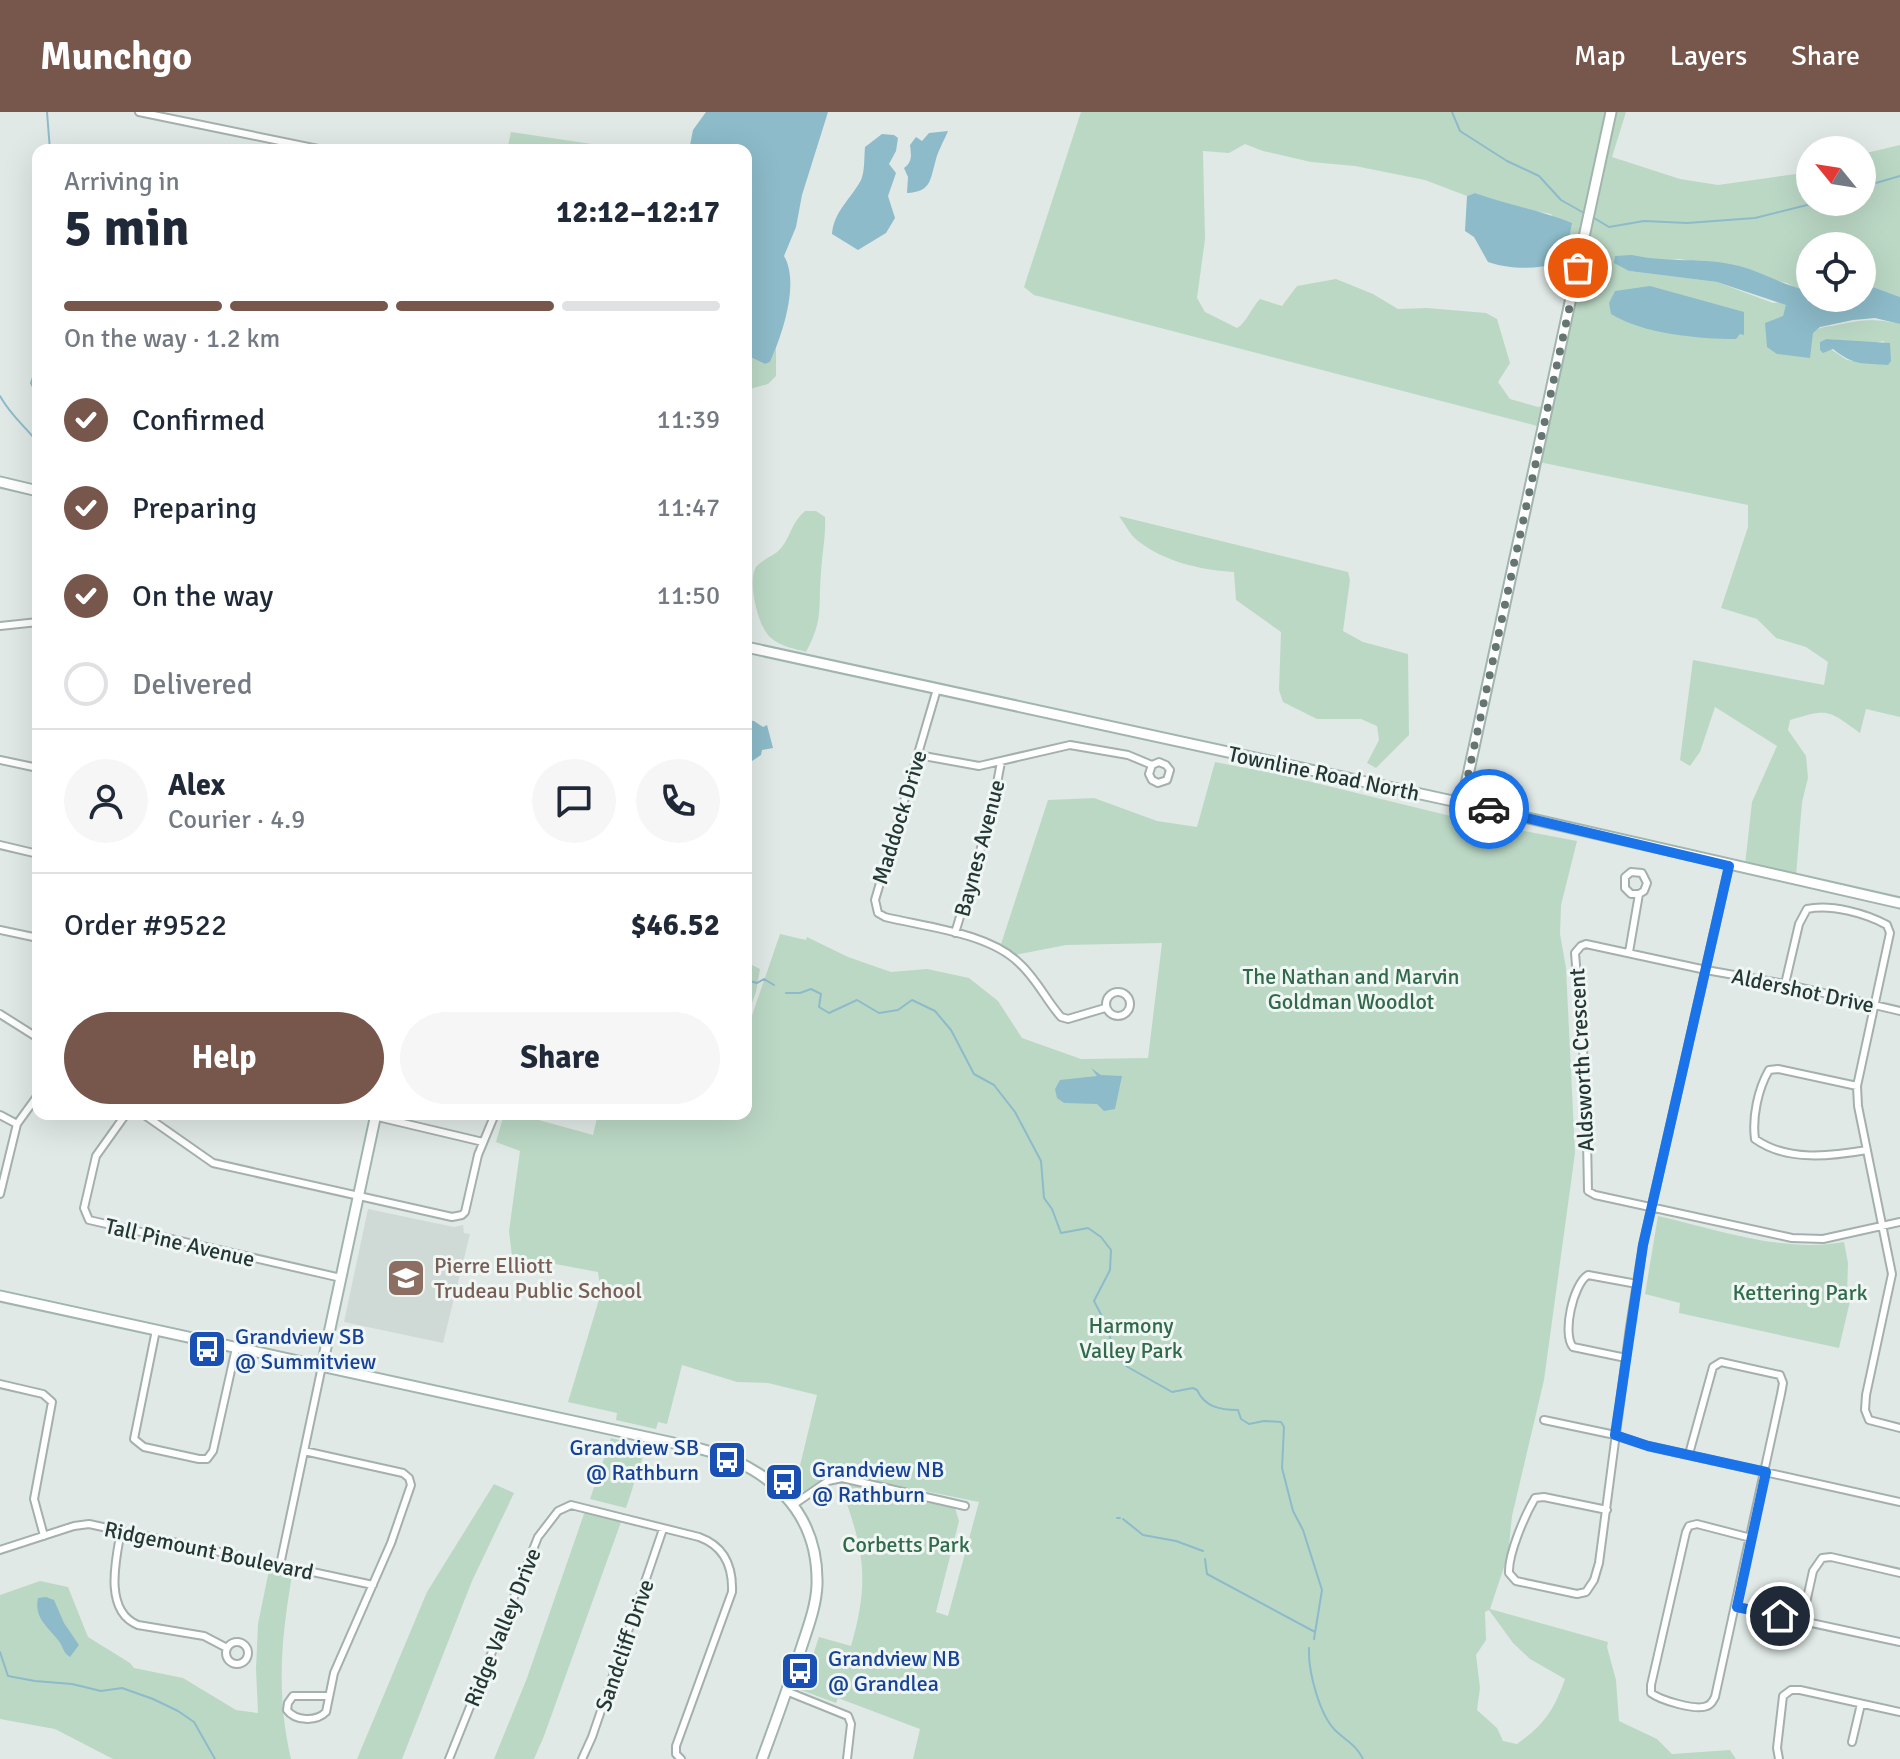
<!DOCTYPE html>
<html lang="en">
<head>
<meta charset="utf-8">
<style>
  :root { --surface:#fff; --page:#f6f6f7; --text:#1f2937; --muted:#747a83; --line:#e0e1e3; --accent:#77564c }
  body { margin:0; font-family:Signika,sans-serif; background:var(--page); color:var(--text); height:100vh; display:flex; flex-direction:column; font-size:30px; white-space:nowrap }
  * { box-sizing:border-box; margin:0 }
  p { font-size:26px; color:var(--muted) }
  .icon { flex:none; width:44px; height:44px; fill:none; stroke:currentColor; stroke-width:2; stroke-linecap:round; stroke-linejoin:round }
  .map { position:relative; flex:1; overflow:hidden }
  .panel { position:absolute; left:32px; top:32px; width:720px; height:976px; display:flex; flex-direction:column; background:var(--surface); border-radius:16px; box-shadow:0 8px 32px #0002 }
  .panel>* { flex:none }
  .needle { width:52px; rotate:300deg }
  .fabs { position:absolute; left:1796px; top:24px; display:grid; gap:16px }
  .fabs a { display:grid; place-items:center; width:80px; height:80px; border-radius:50%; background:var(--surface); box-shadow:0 8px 32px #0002; font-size:40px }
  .pin { position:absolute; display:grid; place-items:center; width:68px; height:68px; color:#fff; margin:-34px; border:4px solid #fff; border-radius:50%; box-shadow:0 2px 8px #0007 }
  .courier { position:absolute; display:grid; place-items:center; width:80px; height:80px; margin:-40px; border:6px solid #1a73e8; border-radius:50%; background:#fff; color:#222; box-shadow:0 2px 10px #0007 }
  .headline em { font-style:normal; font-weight:700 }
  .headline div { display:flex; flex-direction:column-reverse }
  .headline { display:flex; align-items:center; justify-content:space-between; height:136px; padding:0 32px }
  h1 { font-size:52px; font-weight:700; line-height:60px }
  .bar { display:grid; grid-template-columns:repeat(4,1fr); gap:12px 8px; align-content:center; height:96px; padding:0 32px }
  .bar i { height:10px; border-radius:6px; background:var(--line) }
  .bar .active { background:var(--accent) }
  .bar p { grid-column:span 4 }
  .line { display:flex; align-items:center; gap:20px; padding:0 32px; border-top:2px solid var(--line) }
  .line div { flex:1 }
  .round { display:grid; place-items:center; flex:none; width:84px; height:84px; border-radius:42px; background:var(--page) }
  ol { padding:0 32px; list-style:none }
  li { display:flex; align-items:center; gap:24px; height:88px }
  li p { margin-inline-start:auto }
  li .icon { padding:8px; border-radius:50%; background:var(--accent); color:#fff; stroke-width:4 }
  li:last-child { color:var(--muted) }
  li i { width:44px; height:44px; border:4px solid var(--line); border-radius:50% }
  .action { display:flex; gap:16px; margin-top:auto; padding:16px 32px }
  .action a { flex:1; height:92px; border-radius:48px; background:var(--accent); color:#fff; font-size:32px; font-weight:700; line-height:92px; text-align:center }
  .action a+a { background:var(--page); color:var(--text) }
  header { display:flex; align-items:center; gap:48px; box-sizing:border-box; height:112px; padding:0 40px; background:var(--accent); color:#fff }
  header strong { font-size:38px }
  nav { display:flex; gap:44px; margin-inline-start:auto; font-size:28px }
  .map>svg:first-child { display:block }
  .built { fill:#cfd9d5 }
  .green { fill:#bbd8c5; fill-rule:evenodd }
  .water { fill:#8dbbc9 }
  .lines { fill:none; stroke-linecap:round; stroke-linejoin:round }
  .stream { stroke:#8dbbc9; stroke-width:2 }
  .street-casing { stroke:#a4b0ad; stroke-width:10 }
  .secondary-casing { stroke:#a1b4ae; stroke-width:13 }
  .street { stroke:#fff; stroke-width:6 }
  .secondary { stroke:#fff; stroke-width:9 }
  .done { stroke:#657672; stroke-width:8; stroke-dasharray:0 14.4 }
  .route { stroke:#1a73e8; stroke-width:10 }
  .labels { text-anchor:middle; stroke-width:6; stroke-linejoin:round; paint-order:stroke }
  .street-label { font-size:22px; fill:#233834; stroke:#f0f6f4 }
  .park-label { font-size:22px; fill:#316a4b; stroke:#f0f6f4 }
  .education-label { font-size:22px; fill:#785e54; stroke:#f0f6f4; text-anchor:start }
  .transit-label { font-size:22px; fill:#164399; stroke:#f0f6f4; text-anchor:start }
</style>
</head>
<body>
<header>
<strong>Munchgo</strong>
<nav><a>Map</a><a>Layers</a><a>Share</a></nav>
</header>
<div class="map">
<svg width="1900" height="1647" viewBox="0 0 1900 1647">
  <rect width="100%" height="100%" fill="#e0e9e6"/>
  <!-- built -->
  <path class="built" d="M 368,1097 L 454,1115 L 463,1113 L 464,1121 L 470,1122 L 443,1231 L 344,1210 Z"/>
  <!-- green -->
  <path class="green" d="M 1081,0 L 1626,0 L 1612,45 L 1680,67 L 1718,73 L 1810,60 L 1810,90 L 1862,90 L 1862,42 L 1900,33 L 1900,185 L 1862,171 L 1862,134 L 1810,134 L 1810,179 L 1797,177 L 1787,171 L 1680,147 L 1654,148 L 1616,144 L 1629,159 L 1717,170 L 1773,191 L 1781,190 L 1787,193 L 1783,204 L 1813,220 C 1821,214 1827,215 1837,213 C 1863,208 1873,206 1900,212 L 1900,605 L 1866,597 L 1860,621 C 1828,598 1829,596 1790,608 L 1788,618 L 1806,644 L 1808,666 L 1802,690 L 1796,764 L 1745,753 L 1752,690 L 1777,634 L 1715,595 L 1700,640 L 1690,654 L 1680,648 L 1693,548 L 1824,573 L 1828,550 L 1806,535 L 1776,526 L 1757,507 L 1721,496 L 1748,415 L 1748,393 L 1539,350 L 1545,316 L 1034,183 L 1024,175 ZM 1245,32 L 1263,39 L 1311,50 L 1355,54 L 1425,68 L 1467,84 L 1475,81 L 1514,95 L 1551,102 L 1568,132 L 1563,141 L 1576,150 L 1550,293 L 1538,295 L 1510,287 L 1498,270 L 1510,251 L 1497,207 L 1486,201 L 1427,196 L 1398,197 L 1373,182 L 1336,167 L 1297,174 L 1282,194 L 1260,187 C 1252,195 1246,211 1237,216 L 1205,200 L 1197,186 L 1205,127 L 1203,39 L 1229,41 ZM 1826,227 L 1872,231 L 1884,229 L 1888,253 L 1847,248 L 1820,230 Z
    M 511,20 L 632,38 L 507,38 Z
    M 776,236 L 776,264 L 768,272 L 746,278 L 746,243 L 765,252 L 770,250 Z
    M 805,399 L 816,399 L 825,405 C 826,424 822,442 821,461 C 818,495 824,507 806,540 C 795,537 780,534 771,526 C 758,516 747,469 756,455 C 762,447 775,444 781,436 C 791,424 791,411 805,399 Z
    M 1119,404 L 1348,460 L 1350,468 L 1343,519 L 1363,530 L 1408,542 L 1409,623 L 1376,656 L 1367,651 L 1379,628 L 1377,614 L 1361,607 L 1317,607 L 1283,590 L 1279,578 L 1281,520 L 1236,488 L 1234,460 C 1201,458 1165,450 1138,429 C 1130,423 1125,412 1119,404 Z
    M 1215,650 L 1287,664 L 1471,709 L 1577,729 L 1561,793 L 1560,822 L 1566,856 L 1575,1041 L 1544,1268 L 1512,1404 L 1508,1443 L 1490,1497 L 1608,1530 L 1607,1535 L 1616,1568 L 1619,1609 L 1657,1627 L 1672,1642 L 1730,1638 L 1736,1647 L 913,1647 L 920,1617 L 838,1586 L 836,1591 L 801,1578 L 819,1525 L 851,1534 C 871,1465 863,1435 839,1370 L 955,1396 L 959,1409 L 936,1500 L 948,1504 L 979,1390 L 841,1362 L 824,1366 L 805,1380 L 796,1370 L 817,1283 L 768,1271 L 737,1270 L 682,1253 L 667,1312 L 658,1310 L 656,1317 L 616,1308 L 617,1301 L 568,1290 L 601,1181 L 598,1160 L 512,1144 L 509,1119 L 520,1039 L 496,1030 L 502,1009 L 508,1002 L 517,1002 L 593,1023 L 598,1002 L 746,1002 L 746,921 L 780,822 L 806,828 L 807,825 L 848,845 L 891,860 L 927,857 L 969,866 L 998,889 L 1022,926 L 1081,947 L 1148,946 L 1162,831 L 1066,833 L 1015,843 L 1001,832 L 1048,688 L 1094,686 L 1157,709 L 1197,715 ZM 1489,1498 L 1513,1531 L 1530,1547 L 1565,1567 C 1554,1598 1544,1613 1517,1632 L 1503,1629 L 1497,1616 L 1477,1598 L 1480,1576 L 1476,1543 L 1486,1528 L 1485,1500 Z
    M 746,850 L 760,857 L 756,880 L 746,907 Z
    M 1658,1104 C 1719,1118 1782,1141 1844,1130 L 1848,1151 L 1847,1184 L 1851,1185 L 1839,1236 L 1679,1201 L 1680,1191 L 1645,1182 Z
    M 611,1326 L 646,1335 L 626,1396 L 590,1387 Z
    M 494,1372 L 514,1381 L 472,1469 L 402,1647 L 357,1647 L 427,1480 Z
    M 585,1399 L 621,1410 L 544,1624 L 534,1647 L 494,1647 L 527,1566 Z
    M 269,1458 L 292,1463 C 281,1529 276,1581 291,1647 L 113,1647 L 55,1617 L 0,1607 L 0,1483 L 40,1469 L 68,1475 L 88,1525 L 130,1551 L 134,1556 L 183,1566 L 236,1598 L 258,1601 L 256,1557 L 258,1512 Z"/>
  <!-- water -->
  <path class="water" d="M 706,0 L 828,0 L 802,83 L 796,115 L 784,144 C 800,171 782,223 770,250 L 765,252 L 746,243 L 746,38 L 689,38 L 693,18 Z
    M 948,19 C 944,29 937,40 935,51 C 930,68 931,80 907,81 L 908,65 L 904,56 C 913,50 911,42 910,33 L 916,25 L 922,29 L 929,21 Z
    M 882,22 L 894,23 L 898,26 L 896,39 L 889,52 L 896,61 L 888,84 L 895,106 L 886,121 L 858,138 L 832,122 C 834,99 851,87 861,68 C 865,59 864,45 865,35 Z
    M 1475,81 C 1507,93 1541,98 1572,111 L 1568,132 L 1558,151 C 1537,158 1508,157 1488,150 L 1474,125 L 1465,119 L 1467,84 Z
    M 1632,143 C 1667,151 1704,145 1739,154 C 1763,160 1786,175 1810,179 L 1810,186 L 1862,186 L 1862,171 L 1900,185 L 1900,212 L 1875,206 L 1853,208 L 1820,215 L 1813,221 L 1810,246 L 1777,242 L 1767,235 L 1765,211 L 1783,204 L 1786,193 L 1717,170 L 1629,159 L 1614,151 L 1615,144 Z
    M 1650,174 L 1744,200 L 1744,223 L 1740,222 L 1736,227 C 1699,227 1643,222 1611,202 L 1609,191 L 1615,179 Z
    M 1826,227 L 1890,231 L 1891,249 L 1888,253 C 1863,251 1854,254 1833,237 L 1823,241 L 1820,238 L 1820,230 Z
    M 746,608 L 754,609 L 763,615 L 767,613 L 773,636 L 762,638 L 761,643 L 752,649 L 746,648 Z
    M 1091,956 L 1101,963 L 1122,964 L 1115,997 L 1104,999 L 1097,992 L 1064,991 L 1057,986 L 1055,977 L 1060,968 L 1097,964 Z
    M 46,1485 L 54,1488 L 64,1511 L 79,1533 L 70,1545 C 62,1540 64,1535 58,1528 C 47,1514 34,1506 38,1486 Z"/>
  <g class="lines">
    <!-- stream -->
    <path class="stream" d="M 47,0 L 50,38
      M 1452,0 L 1460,19 L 1507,49 L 1539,64 L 1561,88 L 1584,101
      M 1862,75 L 1900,64
      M 1594,106 L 1609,115 L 1644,109 L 1687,111 L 1755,106 L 1819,90
      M 38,251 L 31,271 L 38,285
      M 0,284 C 11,304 24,313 38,331
      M 746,868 L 757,871 L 764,867 L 774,873
      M 786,881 L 800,881 L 811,877 L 821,882 L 819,895 L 829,901 L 857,888 L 879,901 L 898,898 L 912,888 L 935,899 L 951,918 L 974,962 L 994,973 L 1015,1000 L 1041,1049 L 1044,1086 L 1052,1097 L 1061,1121 L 1088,1116 L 1101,1125 L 1111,1138 L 1110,1158 L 1094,1189 L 1106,1212 L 1114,1238 L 1126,1254 L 1172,1280 L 1193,1276 L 1197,1278 C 1205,1295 1220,1298 1238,1298 L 1241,1307 L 1249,1312 L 1264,1309 L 1281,1310 L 1284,1315 L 1282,1356 L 1293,1399 L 1303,1418 L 1322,1478 L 1314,1527
      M 1117,1406 L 1120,1406
      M 1123,1407 L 1143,1423 L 1176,1429 L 1203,1439
      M 1205,1447 L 1207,1462 L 1315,1520
      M 1309,1536 C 1308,1558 1319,1604 1337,1620 C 1347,1629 1356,1633 1363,1647
      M 0,1540 L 8,1564 L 35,1569 L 72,1572 L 101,1579 L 122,1576 L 153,1587 L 178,1599 L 194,1610 L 215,1647"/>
    <!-- street casing -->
    <g class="street-casing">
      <path id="street" d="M 139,0 L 323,38
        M 0,514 L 38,510
        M 937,577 L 875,788 L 878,801 L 885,805 C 926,815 989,821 1019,851 C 1036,866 1046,888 1061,905 L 1068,907 L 1105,896
        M 918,643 L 979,654 L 1070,633 L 1128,643 L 1152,653 L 1149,662 L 1152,668 L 1158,671 L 1167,668 L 1170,658 L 1166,653 L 1159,650 L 1152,653
        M 0,648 L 38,656
        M 0,733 L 38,742
        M 0,818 L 38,826
        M 955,821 L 991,703 L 1001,650
        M 1629,840 L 1639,782 L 1644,779 L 1647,771 L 1642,761 L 1631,760 L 1625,765 L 1625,776 L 1631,782 L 1639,782
        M 1785,872 L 1799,812 L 1807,797 C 1831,792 1865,801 1887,813 L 1890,821 L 1857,974 L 1858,994 L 1892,1162 L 1866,1283 L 1865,1298 L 1869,1308 L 1900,1316
        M1106 892a12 12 0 1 1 24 0a12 12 0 1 1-24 0Z
        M 1900,899 L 1785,872 L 1706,858 L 1586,832 L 1581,834 L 1575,841 L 1586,975 L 1588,1079 L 1595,1083 L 1792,1126 L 1823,1127 L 1900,1110
        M 0,902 L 38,926
        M 1857,974 L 1778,957 L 1769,958 C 1758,977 1752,1005 1755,1027 C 1787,1050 1832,1044 1867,1038
        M 126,1002 L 96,1044 L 84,1096 L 89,1108 L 341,1166
        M 143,1002 L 213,1051 L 452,1105 L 462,1103 L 465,1100 L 478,1043 L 495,1002
        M 365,1002 L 483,1030
        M 0,1003 L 17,1012
        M 0,1082 L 17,1012 L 38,983
        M 156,1218 L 134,1327 L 144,1335 L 199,1347 L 207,1347 L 213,1339 L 236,1236
        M 1626,1246 L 1573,1235 C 1562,1222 1573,1172 1588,1163 L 1637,1172
        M 0,1272 L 43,1282 L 52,1290 L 34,1387 L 44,1424
        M 1544,1308 L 1615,1323 L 1648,1334 L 1900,1390
        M 304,1339 L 403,1361 L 409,1366 L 411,1373 L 391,1431 L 334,1561 L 326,1600 C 316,1610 295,1609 287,1598 L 288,1591 L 293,1584 L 327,1584
        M 1689,1342 L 1713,1255 L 1721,1250 L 1780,1263 L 1783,1271 L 1781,1282 L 1715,1585 C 1712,1590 1712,1592 1707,1594 C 1696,1599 1660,1588 1651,1581 L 1651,1573 L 1686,1420 L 1689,1414 L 1697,1412 L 1751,1426
        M 793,1393 L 828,1369 L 842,1366 L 965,1394
        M 1607,1398 L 1544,1385 L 1535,1386 C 1525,1403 1508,1442 1509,1461 L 1516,1469 L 1577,1482 L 1586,1480 L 1594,1468 L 1599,1451 L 1630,1215 L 1643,1133 L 1729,754
        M 121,1419 C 116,1446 103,1499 138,1513 L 204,1524 L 227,1536
        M 0,1438 L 74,1414 L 89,1412 L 373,1473
        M 280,1453 L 322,1254
        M 1737,1495 L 1900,1530
        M 1802,1509 L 1813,1459 L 1822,1446 L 1831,1445 L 1900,1461
        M226 1541a11 11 0 1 1 22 0a11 11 0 1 1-22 0Z
        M 786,1579 L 848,1604 L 851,1612 L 847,1647
        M 1852,1630 L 1861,1592
        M 449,1647 L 538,1425 L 558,1399 L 571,1393 L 699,1425 C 724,1434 733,1454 732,1480 L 676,1634 L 676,1642 L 681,1647
        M 582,1647 L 592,1625 L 663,1417
        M 1779,1647 L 1777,1636 L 1783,1584 L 1791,1578 L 1800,1578 L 1900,1600"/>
    </g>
    <!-- secondary casing -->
    <g class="secondary-casing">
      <path id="secondary" d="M 0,370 L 38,379
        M 746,535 L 1462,691 L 1900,791
        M 1462,691 L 1611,0
        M 0,1184 L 701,1337 C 767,1354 819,1398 817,1473 C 816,1497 806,1520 799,1543 C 787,1578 775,1612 762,1647
        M 322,1254 L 376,1002"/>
    </g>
    <!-- street -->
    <use href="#street" class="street"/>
    <!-- secondary -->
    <use href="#secondary" class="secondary"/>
  </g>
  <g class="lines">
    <!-- done -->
    <path class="done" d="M 1489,697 L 1462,691 L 1578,156"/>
    <!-- route -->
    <path class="route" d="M 1489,697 L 1729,754 L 1643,1133 L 1615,1323 L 1648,1334 L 1766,1360 L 1737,1495 L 1780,1504"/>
  </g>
  <!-- icons -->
  <defs>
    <g id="school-square" transform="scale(2)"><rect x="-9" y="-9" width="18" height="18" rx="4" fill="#8d6e63" stroke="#f0f6f4"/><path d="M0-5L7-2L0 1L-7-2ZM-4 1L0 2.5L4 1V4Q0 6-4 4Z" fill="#fff"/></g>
    <g id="bus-square" transform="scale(2)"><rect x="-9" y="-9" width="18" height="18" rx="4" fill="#1a4fb4" stroke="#f0f6f4"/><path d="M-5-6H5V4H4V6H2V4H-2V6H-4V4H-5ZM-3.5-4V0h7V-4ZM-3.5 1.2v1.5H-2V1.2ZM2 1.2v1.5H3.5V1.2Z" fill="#fff"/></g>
  </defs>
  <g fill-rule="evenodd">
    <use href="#school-square" x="406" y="1166"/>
    <use href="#bus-square" x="207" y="1237"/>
    <use href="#bus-square" x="727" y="1348"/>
    <use href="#bus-square" x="784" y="1370"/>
    <use href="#bus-square" x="800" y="1559"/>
  </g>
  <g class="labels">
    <!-- street labels -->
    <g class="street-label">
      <text transform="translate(1324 661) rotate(12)" y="8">Townline Road North</text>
      <text transform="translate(899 705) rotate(-73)" y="8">Maddock Drive</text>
      <text transform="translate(979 736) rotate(-75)" y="8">Baynes Avenue</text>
      <text transform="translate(1803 878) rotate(12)" y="8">Aldershot Drive</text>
      <text transform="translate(1581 948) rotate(-93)" y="8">Aldsworth Crescent</text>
      <text transform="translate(180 1130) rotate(13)" y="8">Tall Pine Avenue</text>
      <text transform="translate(209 1438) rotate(12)" y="8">Ridgemount Boulevard</text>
      <text transform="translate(502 1515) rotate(-68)" y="8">Ridge Valley Drive</text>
      <text transform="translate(624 1533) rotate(-71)" y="8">Sandcliff Drive</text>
    </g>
    <!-- park labels -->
    <g class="park-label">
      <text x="1351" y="872">The Nathan and Marvin<tspan x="1351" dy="25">Goldman Woodlot</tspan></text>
      <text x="1800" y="1188">Kettering Park</text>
      <text x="1131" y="1221">Harmony<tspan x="1131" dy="25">Valley Park</tspan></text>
      <text x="906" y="1440">Corbetts Park</text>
    </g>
    <!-- education labels -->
    <g class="education-label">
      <text x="434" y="1161">Pierre Elliott<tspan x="434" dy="25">Trudeau Public School</tspan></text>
    </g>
    <!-- transit labels -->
    <g class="transit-label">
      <text x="235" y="1232">Grandview SB<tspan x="235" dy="25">@ Summitview</tspan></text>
      <text x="699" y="1343" text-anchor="end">Grandview SB<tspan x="699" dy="25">@ Rathburn</tspan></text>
      <text x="812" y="1365">Grandview NB<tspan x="812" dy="25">@ Rathburn</tspan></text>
      <text x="828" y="1554">Grandview NB<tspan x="828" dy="25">@ Grandlea</tspan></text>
    </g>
  </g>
</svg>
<div class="fabs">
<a><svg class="needle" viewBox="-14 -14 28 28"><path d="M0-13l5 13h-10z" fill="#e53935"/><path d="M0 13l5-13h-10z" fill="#747a83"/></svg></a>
<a><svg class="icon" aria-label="locate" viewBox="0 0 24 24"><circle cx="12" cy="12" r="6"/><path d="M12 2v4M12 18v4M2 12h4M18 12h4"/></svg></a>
</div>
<div class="pin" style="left:1578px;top:156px;background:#ea580c"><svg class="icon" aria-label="bag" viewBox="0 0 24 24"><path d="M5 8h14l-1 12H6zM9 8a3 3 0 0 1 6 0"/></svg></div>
<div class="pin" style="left:1780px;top:1504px;background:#1f2937"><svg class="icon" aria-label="home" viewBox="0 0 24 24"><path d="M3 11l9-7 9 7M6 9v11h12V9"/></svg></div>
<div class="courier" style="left:1489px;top:697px"><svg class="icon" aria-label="car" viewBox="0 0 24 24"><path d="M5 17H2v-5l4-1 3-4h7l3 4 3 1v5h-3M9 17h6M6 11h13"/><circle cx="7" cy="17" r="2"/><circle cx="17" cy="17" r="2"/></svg></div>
<section class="panel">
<div class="headline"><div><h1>5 min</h1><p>Arriving in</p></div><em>12:12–12:17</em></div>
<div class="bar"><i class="active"></i><i class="active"></i><i class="active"></i><i></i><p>On the way · 1.2 km</p></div>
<ol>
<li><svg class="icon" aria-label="check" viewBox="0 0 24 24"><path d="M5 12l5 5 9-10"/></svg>Confirmed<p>11:39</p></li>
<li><svg class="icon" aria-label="check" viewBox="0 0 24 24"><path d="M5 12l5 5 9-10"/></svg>Preparing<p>11:47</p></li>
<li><svg class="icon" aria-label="check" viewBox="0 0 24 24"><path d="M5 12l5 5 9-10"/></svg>On the way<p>11:50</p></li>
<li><i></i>Delivered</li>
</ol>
<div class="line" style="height:144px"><a class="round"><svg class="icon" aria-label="person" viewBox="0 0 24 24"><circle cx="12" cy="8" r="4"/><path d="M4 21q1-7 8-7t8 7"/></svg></a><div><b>Alex</b><p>Courier · 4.9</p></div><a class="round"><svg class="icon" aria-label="chat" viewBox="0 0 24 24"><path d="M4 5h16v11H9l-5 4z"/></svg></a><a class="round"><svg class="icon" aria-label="phone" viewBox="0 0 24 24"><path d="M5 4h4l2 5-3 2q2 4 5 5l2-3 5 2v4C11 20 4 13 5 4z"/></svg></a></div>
<div class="line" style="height:104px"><div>Order #9522</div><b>$46.52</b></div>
<div class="action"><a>Help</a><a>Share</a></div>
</section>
</div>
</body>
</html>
